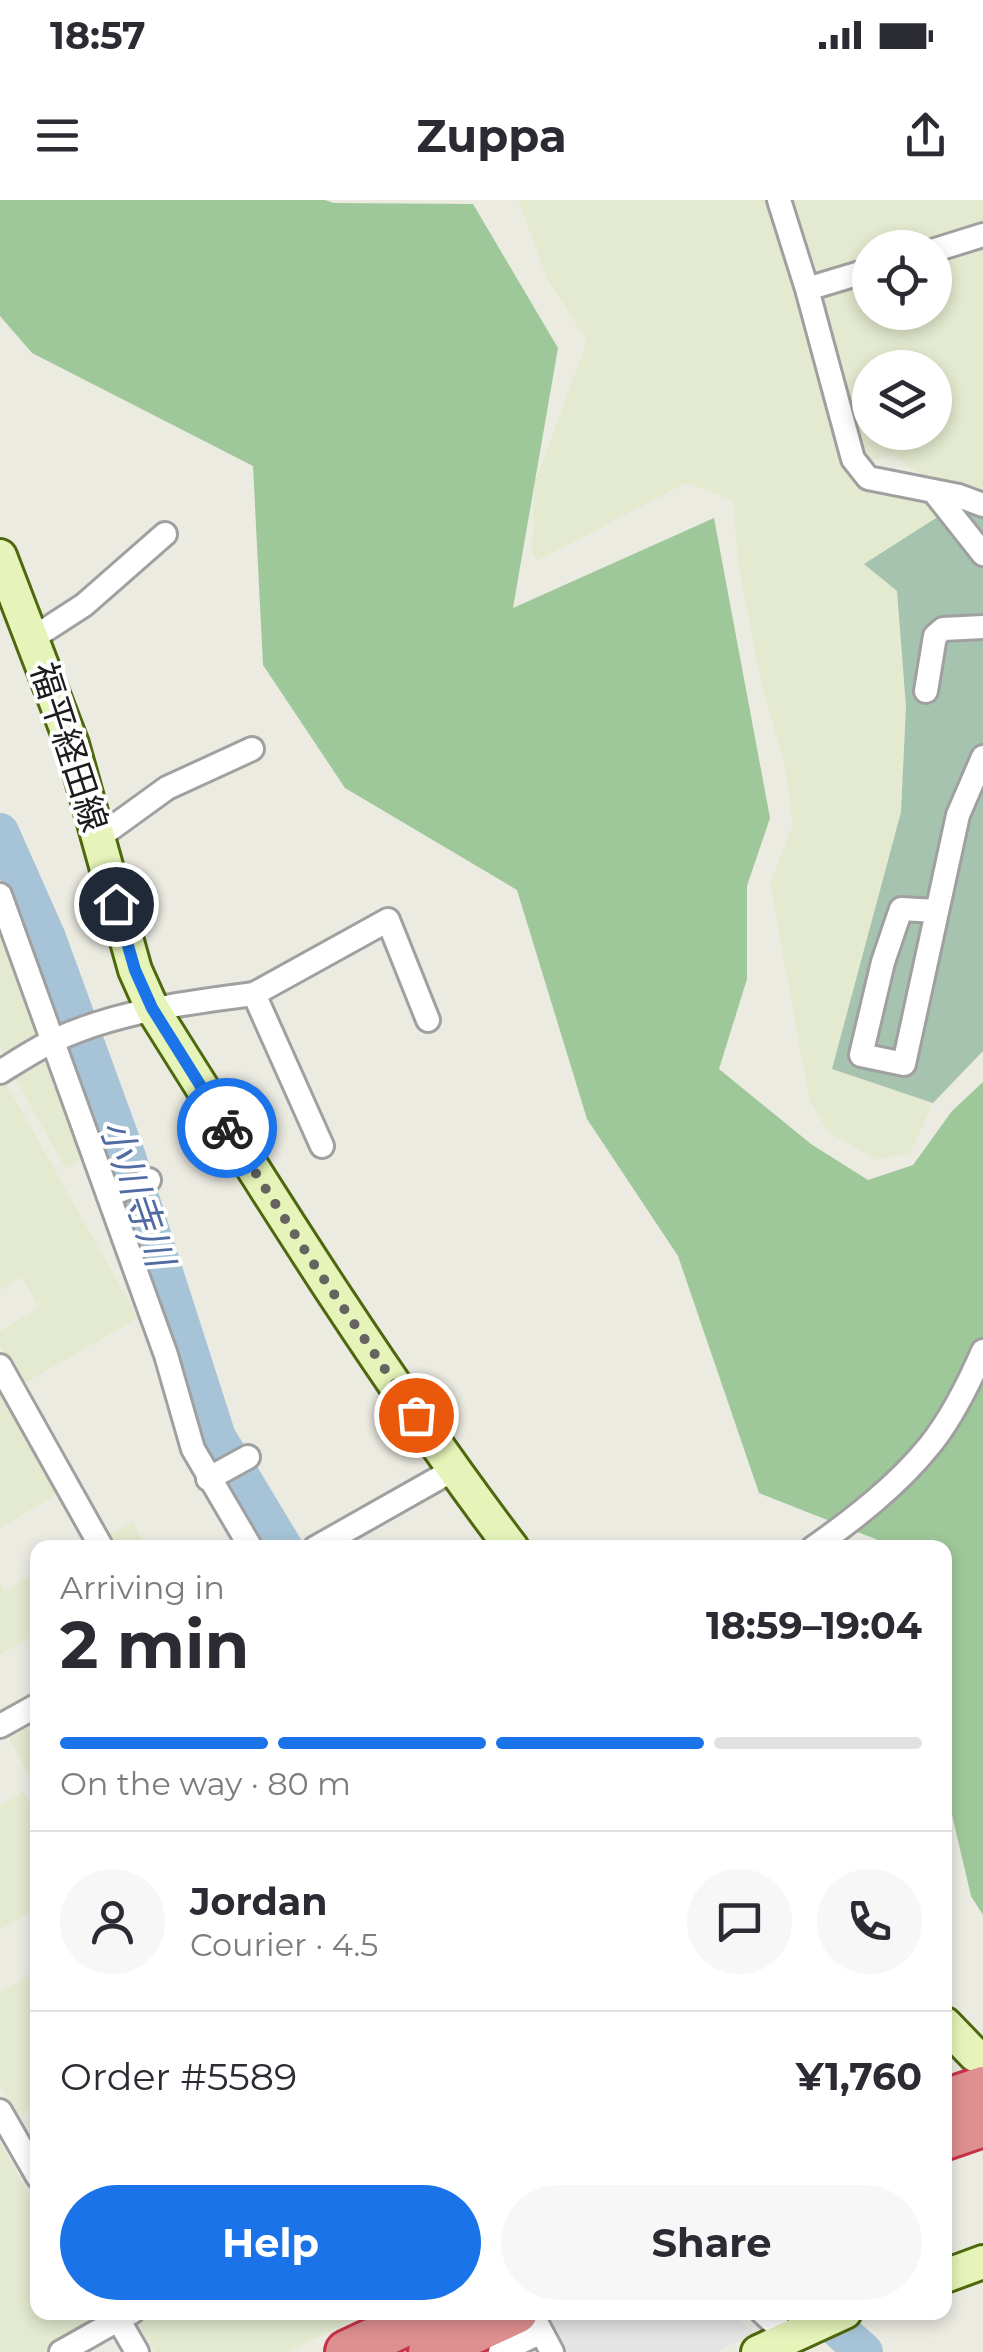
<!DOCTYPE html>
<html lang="en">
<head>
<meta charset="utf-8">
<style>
  :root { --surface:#fff; --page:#f7f7f7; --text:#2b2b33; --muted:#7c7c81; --line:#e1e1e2; --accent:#1a73e8 }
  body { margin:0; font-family:Montserrat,"Noto Sans JP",sans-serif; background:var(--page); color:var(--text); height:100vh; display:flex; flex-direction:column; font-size:38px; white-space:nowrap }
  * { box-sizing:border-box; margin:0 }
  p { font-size:32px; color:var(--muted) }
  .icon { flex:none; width:55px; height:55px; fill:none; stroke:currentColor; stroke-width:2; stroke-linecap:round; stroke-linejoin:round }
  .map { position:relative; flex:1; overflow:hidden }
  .drawer { position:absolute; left:30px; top:1340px; width:922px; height:780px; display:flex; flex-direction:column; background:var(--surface); border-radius:20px; box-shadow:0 5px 15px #0003 }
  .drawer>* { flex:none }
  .controls { position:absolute; left:852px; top:30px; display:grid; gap:20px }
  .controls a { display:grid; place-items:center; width:100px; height:100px; border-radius:50%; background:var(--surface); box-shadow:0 5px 15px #0003; font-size:50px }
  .pin { position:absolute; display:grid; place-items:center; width:85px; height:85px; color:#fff; margin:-42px; border:5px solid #fff; border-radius:50%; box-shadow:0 2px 10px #0007 }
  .courier { position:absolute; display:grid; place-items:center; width:100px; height:100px; margin:-50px; border:8px solid #1a73e8; border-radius:50%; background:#fff; color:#222; box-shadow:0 2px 12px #0007 }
  .head em { font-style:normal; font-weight:700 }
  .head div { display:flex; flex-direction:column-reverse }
  .head { display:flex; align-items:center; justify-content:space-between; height:170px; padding:0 30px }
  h1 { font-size:65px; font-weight:700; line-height:75px }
  .bar { display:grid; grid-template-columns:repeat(4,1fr); gap:15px 10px; align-content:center; height:120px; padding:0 30px }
  .bar i { height:12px; border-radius:8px; background:var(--line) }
  .bar .selected { background:var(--accent) }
  .bar p { grid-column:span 4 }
  .line { display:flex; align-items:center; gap:25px; padding:0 30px; border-top:2px solid var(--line) }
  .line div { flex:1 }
  .round { display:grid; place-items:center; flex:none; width:105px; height:105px; border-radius:52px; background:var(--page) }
  .action { display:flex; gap:20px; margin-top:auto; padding:20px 30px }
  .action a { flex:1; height:115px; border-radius:60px; background:var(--accent); color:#fff; font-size:40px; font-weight:700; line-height:115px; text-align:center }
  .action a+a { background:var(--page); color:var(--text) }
  .status { display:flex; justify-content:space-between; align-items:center; height:70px; padding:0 50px; background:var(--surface); direction:ltr }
  .status svg { height:28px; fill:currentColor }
  header { display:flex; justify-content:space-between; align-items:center; height:130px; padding:0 30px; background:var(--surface); font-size:45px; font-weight:700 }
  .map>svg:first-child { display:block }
  .farmland { fill:#e3eacf; fill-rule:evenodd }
  .forest { fill:#9fc89a }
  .cemetery { fill:#a5c3af }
  .parking { fill:#e4e4e4 }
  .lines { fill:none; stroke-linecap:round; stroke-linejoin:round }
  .river { stroke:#a6c3d7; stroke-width:38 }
  .street-casing { stroke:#a0a0a0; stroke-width:28 }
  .secondary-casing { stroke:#4d680d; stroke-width:38 }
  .highway-casing { stroke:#c83249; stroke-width:48 }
  .street { stroke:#fff; stroke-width:22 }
  .secondary { stroke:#e6f3b9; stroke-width:32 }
  .highway { stroke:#de8f8f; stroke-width:42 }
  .done { stroke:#656461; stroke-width:10; stroke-dasharray:0 18 }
  .route { stroke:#1a73e8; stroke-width:12 }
  .labels { text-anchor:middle; stroke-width:8; stroke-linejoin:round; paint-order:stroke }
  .street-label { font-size:35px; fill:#1c1c1c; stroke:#fff }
  .water-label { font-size:38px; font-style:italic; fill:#516ba3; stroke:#fff }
</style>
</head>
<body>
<div class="status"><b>18:57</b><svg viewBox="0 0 49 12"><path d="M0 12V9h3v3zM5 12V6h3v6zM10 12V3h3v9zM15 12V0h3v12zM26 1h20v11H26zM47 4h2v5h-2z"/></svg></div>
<header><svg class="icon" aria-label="menu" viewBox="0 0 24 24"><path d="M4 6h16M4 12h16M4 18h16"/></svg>Zuppa<svg class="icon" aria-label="share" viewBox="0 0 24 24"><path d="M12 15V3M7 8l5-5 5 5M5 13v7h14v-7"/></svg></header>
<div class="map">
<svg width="983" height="2152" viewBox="0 0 983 2152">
  <rect width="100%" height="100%" fill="#ecebe2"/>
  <!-- farmland -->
  <path class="farmland" d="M 518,0 L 767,0 L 839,258 L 847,274 L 870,292 L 931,300 L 936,318 L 865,364 L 897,391 L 906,507 L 901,612 L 832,869 L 933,903 L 910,953 L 877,960 L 828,932 L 809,899 L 770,683 L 793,625 L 784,562 L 762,487 L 738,364 L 733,300 L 686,283 L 537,361 L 532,353 L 535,282 L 587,141 L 547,78 Z
    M 793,0 L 983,0 L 983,23 L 905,47 L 870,48 L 870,59 L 818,75 Z
    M 983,48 L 983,290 L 932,281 L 892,255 L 864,262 L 821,98 L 870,83 L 870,112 L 935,112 L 935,63 ZM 870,168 L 935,168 L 935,232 L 870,232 Z
    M 0,715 L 46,837 L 6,858 L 0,846 Z
    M 50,855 L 85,957 L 66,969 L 13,874 Z
    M 3,878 L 138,1118 L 21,1185 L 0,1146 L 0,1131 L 39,1108 L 22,1077 L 0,1090 L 0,880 Z
    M 0,1192 L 59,1293 L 0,1328 Z
    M 133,1322 L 147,1347 L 113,1347 L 106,1335 Z
    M 37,1371 L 37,1433 L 0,1455 L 0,1384 L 5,1391 Z
    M 37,1517 L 37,1590 L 7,1535 Z
    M 23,1591 L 37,1616 L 37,1707 L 0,1730 L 0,1605 Z
    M 37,1771 L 37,1905 L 18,1916 L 0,1884 L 0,1792 Z
    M 0,1942 L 37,2011 L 38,2112 L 95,2113 L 100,2121 L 45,2152 L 0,2152 Z
    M 153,2112 L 366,2113 L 288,2152 L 155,2152 L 137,2122 Z"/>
  <!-- forest -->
  <path class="forest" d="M 0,0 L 325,0 L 334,3 L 473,4 L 558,148 L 513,408 L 714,318 L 770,618 L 747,686 L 747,779 L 719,869 L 811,944 L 868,980 L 913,965 L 952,911 L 983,882 L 983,1715 L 971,1696 L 945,1585 L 945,1348 L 889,1347 L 888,1344 L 759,1293 L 678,1056 L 587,919 L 517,690 L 345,588 L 263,465 L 253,266 L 32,153 L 0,116 Z"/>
  <!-- cemetery -->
  <path class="cemetery" d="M 983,301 L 983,851 L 933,903 L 832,869 L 901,612 L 906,507 L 897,391 L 864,364 L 936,318 Z"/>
  <!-- parking -->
  <path class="parking" d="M 731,2112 L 754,2133 L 716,2152 L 565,2152 L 549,2123 L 574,2113 Z"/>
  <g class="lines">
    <!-- river -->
    <path class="river" d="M 0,632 L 47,738 L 127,957 L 217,1237 L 284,1348
      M 819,2112 L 864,2152"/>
    <!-- street casing -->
    <g class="street-casing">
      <path id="street" d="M 779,0 L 807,89 L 870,70
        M 935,50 L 983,35
        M 807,89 L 853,259 L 868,278 L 959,296 L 983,305
        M 934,292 L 983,354
        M 33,438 L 84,405 L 165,334
        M 926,491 L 935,436 L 943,429 L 983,427
        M 98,638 L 167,588 L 252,549
        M 0,695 L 166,1155 L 193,1249 L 251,1348
        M 936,711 L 901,709 L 883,762 L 861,855 L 904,864 L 958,615 L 983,557
        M 254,794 L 388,720 L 428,820
        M 0,872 C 18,861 36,849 55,840 C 118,811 185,803 254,794 L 322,946
        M 108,995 L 149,980
        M 0,1166 L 102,1348
        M 208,1279 L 248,1257
        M 315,1348 L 453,1270
        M 813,1348 C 854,1319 898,1285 930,1245 C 952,1218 969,1183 983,1151
        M 0,1526 L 38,1505
        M 0,1911 L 38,1977
        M 114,2112 L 137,2152
        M 762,2112 L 789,2137
        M 535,2120 L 552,2152
        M 61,2152 L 132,2112
        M 500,2152 L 541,2132"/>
    </g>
    <!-- secondary casing -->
    <g class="secondary-casing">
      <path id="secondary" d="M 0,356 L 72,544 L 135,770 L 152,808 C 267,991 381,1175 512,1348
        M 945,1824 L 975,1855
        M 945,2076 L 983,2062
        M 758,2152 L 845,2112"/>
    </g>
    <!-- highway casing -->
    <g class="highway-casing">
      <path id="highway" d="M 945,1901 L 983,1888
        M 945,1938 L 983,1925
        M 347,2152 L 432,2112
        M 430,2152 L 516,2112"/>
    </g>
    <!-- street -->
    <use href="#street" class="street"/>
    <!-- secondary -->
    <use href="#secondary" class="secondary"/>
    <!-- highway -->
    <use href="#highway" class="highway"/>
  </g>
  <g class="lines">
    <!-- done -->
    <path class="done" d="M 227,928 L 313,1063 L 416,1215"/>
    <!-- route -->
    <path class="route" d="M 116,704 L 135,770 L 152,808 L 227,928"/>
  </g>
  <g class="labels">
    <!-- street labels -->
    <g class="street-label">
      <text transform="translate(69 547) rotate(72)" y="12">福平経田線</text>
    </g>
    <!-- water labels -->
    <g class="water-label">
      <text transform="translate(137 993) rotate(71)" y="13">小川寺川</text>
    </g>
  </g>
</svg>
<div class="controls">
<a><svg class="icon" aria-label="locate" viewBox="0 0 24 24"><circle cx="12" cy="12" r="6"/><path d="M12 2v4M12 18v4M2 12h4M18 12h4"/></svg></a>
<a><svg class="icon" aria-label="layers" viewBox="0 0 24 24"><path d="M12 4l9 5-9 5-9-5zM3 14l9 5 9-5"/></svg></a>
</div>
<div class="pin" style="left:416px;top:1215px;background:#ea580c"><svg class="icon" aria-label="bag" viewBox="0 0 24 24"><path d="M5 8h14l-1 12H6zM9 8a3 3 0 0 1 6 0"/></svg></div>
<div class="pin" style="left:116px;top:704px;background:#1f2937"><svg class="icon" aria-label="home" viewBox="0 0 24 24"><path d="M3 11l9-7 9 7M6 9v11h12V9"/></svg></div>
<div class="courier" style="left:227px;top:928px"><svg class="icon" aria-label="bike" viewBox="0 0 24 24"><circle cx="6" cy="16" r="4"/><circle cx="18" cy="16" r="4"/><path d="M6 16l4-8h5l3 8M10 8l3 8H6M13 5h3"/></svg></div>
<section class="drawer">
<div class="head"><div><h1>2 min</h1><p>Arriving in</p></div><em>18:59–19:04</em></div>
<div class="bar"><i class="selected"></i><i class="selected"></i><i class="selected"></i><i></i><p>On the way · 80 m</p></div>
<div class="line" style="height:180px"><a class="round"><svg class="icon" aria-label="person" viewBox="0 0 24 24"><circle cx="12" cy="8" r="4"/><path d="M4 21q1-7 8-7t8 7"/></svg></a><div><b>Jordan</b><p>Courier · 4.5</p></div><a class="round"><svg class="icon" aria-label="chat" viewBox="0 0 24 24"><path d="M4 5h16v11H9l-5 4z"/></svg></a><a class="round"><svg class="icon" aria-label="phone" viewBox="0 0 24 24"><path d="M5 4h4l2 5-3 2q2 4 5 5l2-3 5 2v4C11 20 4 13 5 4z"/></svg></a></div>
<div class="line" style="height:130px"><div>Order #5589</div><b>¥1,760</b></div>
<div class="action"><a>Help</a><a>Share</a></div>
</section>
</div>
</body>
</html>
